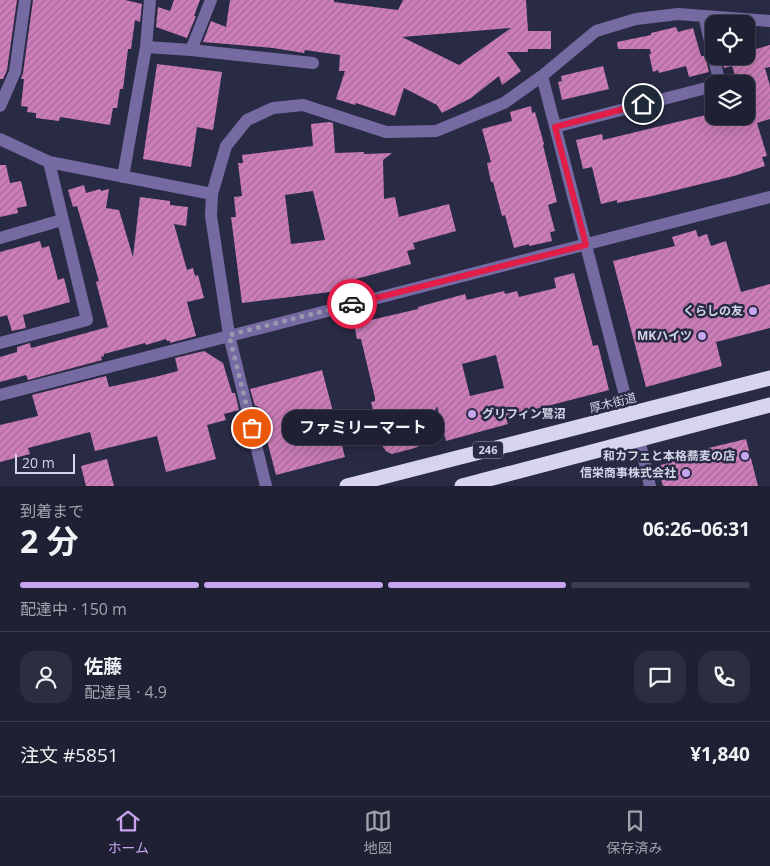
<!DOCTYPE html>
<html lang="ja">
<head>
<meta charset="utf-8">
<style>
  :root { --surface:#1f2033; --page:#2c2d3f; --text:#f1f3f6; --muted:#a1a3ac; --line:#3c3e4e; --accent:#c8a6ef }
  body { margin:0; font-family:"Open Sans","Noto Sans JP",sans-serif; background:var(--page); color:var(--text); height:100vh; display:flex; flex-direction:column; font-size:19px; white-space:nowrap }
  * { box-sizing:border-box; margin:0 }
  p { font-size:16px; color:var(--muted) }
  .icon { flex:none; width:28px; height:28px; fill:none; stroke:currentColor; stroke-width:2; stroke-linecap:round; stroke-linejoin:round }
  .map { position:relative; height:486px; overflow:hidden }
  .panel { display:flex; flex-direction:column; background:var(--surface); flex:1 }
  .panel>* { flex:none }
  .tools { position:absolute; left:705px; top:15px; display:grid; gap:10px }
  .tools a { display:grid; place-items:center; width:50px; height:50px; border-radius:10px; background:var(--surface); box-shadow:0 5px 20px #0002,0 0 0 1px var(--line); font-size:25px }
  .scale { position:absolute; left:15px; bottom:12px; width:60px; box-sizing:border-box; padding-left:5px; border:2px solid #d3d5e7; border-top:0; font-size:14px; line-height:18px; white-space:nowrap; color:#d3d5e7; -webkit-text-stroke:4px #292a44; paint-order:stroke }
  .pin { position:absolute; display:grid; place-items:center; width:42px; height:42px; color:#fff; margin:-21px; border:2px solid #fff; border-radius:50%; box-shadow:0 1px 5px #0007 }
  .courier { position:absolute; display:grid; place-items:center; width:50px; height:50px; margin:-25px; border:4px solid #e11d48; border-radius:50%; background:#fff; color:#222; box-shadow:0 1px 6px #0007 }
  .bubble { position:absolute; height:35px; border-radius:15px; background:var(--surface); box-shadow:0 5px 20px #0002,0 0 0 1px var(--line); font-size:16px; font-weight:700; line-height:35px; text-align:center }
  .headline em { font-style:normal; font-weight:700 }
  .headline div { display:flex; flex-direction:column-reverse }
  .headline { display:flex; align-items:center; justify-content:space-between; height:85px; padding:0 20px }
  h1 { font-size:32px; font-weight:700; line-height:38px }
  .bar { display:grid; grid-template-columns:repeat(4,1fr); gap:8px 5px; align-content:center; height:60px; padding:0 20px }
  .bar i { height:6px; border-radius:4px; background:var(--line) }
  .bar .on { background:var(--accent) }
  .bar p { grid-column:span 4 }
  .line { display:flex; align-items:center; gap:12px; padding:0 20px; border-top:1px solid var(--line) }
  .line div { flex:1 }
  .round { display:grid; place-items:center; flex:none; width:52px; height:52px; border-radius:15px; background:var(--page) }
  .dock { display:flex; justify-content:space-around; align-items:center; height:70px; border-top:1px solid var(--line); background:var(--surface); font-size:14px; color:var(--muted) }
  .dock a { display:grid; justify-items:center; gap:2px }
  .dock .on { color:var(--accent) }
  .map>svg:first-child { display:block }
  .building { fill:url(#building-hatch); fill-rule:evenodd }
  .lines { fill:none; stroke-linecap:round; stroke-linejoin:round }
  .minor { stroke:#756ba2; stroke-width:12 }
  .highway { stroke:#d8d4ef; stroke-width:15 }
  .done { stroke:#9899ae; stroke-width:5; stroke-dasharray:0 9 }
  .route { stroke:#e11d48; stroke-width:6 }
  .poi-dot { fill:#c8a6ef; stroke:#292a44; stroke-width:2 }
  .labels { text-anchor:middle; stroke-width:5; stroke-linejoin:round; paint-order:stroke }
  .shield { fill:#292a44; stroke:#a0a2b6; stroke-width:1 }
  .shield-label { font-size:11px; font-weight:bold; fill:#d3d5e7 }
  .poi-label { font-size:12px; font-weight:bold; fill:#d3d5e7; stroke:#292a44; text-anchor:end }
  .street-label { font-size:12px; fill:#d3d5e7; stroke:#292a44 }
</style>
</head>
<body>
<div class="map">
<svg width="770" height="486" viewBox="0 0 770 486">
  <defs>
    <pattern id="building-hatch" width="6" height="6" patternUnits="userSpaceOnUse" patternTransform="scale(1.25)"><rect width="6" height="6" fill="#cd7db9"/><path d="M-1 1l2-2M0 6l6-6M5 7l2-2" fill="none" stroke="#a26b96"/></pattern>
  </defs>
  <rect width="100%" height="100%" fill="#292a44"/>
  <!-- building -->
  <path class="building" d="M 0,0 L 17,0 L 7,70 L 3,79 L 0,79 Z
    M 33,0 L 125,0 L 142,4 L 140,22 L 135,20 L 131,49 L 128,49 L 123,89 L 120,89 L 117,108 L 113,108 L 110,125 L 60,117 L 59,121 L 36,118 L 36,113 L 27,112 L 28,107 L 21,106 L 24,79 L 21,79 L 23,73 Z
    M 174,0 L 200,0 L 194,16 L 196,16 L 187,38 L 156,27 L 158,7 L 170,11 Z
    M 230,0 L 334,0 L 334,2 L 398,10 L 403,0 L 526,0 L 528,31 L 551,31 L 551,49 L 528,49 L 528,52 L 507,52 L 521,71 L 502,85 L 499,76 L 471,98 L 442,113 L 437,105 L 404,88 L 395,116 L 356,103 L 355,105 L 336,99 L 345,71 L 339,71 L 340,55 L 305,50 L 304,53 L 273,48 L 203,42 L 211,21 L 226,27 ZM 511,28 L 459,65 L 402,37 Z
    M 676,27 L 678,32 L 693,28 L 701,56 L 705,56 L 709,72 L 689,77 L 686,66 L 659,73 L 658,70 L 653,72 L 649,54 L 651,54 L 650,49 L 618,49 L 617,42 L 651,35 L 651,33 Z
    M 770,45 L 770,67 L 765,68 L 770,86 L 770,119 L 757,123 L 767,156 L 762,157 L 765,166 L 734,176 L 652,196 L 617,203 L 617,200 L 601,204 L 592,167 L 583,169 L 576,140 L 602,134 L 603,140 L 714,113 L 714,116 L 746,116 L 746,78 L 737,81 L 732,66 L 724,68 L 722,56 L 746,56 L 746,52 Z
    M 157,64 L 222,72 L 213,130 L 197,127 L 191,167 L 143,159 Z
    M 603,66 L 609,89 L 562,100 L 558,82 L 562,81 L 561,76 Z
    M 531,106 L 532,113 L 535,112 L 544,144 L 543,145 L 557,202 L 548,205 L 555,231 L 550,232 L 552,241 L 529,246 L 529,244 L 514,248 L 505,215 L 502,216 L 493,182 L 491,182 L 487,163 L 491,162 L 482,129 L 512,121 L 510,112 Z
    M 329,122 L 333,123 L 335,153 L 364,152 L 364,154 L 392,153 L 383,160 L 384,199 L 395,197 L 399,217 L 449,204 L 456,231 L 413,243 L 415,249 L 407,251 L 411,264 L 356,279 L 358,289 L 339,294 L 338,291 L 242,303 L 231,217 L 236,217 L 234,197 L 242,196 L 238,163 L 243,163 L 242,155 L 313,146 L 311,124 ZM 313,191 L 325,240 L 291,244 L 285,195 Z
    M 0,165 L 6,165 L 10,183 L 21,181 L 27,206 L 17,208 L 18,213 L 0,217 Z
    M 84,185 L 86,193 L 100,189 L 101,191 L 109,189 L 106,208 L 119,210 L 133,257 L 140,197 L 170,201 L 170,205 L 188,207 L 186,226 L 174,224 L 187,270 L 193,268 L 195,276 L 198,275 L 204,298 L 187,302 L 196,336 L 170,343 L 170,341 L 167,341 L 166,339 L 146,345 L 145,343 L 104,354 L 104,356 L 101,357 L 102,360 L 28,380 L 26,375 L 0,382 L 0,357 L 17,352 L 17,347 L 30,343 L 31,348 L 108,327 L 96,282 L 99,281 L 77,206 L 73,207 L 68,190 Z
    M 696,230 L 698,237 L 707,234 L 711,246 L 726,241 L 741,292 L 770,284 L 770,328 L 716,342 L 722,366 L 646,387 L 613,261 L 675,246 L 672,237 Z
    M 40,241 L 42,248 L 49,246 L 58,280 L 64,278 L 70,302 L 23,315 L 26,328 L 12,331 L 7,315 L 0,317 L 0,252 Z
    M 574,273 L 593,346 L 598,345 L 609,390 L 528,411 L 506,418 L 508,424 L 446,441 L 437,406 L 419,446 L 415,448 L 392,454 L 387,452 L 383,447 L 376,422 L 371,402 L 375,401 L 375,398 L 361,339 L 357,339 L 354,324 L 418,309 L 418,307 L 465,294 L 467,300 L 504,291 L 505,294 L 517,291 L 519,297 L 556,288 L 554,278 ZM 496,355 L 504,388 L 470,396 L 462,364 Z
    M 204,351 L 223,363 L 232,393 L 235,393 L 239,410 L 224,414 L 226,420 L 207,425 L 216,459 L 166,472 L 157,436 L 95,451 L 90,432 L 28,448 L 30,454 L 0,462 L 0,425 L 38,416 L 32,395 L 106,376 L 109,387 L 155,377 L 178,371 L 175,358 Z
    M 322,370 L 345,457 L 276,475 L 258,406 L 255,406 L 250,389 Z
    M 746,439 L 758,486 L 663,486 L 657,466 L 672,462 L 671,457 Z
    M 107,459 L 114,486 L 86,486 L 81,466 Z"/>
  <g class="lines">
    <!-- minor -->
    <path class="minor" d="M 704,16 L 720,84
      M 146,47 L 191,50 L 211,0
      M 191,50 L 313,63
      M 542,76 L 630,415
      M 0,106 L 15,72 L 25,0
      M 555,127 L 714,86
      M 0,139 L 49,162 L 212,194
      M 123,177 L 146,47 L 150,0
      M 0,238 L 62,220
      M 0,343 L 87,320 L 49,162
      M 0,395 L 770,197
      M 639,439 L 650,486
      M 266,486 L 229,335 L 211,216 L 212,194 L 226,146 L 247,120 L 273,108 L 303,105 L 386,132 L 436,131 L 504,103 L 542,76 L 596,31 L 636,19 L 678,14 L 770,21"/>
    <!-- highway -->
    <path class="highway" d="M 347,486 L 770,378
      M 462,486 L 770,405"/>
  </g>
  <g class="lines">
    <!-- done -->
    <path class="done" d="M 252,428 L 229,335 L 352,304"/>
    <!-- route -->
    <path class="route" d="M 352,304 L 586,245 L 555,127 L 643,104"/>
  </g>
  <!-- markers -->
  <g class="poi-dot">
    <circle cx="753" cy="311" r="5"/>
    <circle cx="702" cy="336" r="5"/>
    <circle cx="472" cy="414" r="5"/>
    <circle cx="745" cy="456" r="5"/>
    <circle cx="686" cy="473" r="5"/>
  </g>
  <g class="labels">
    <!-- shield labels -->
    <rect class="shield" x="473" y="441.5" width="30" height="17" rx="4"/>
    <g class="shield-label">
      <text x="488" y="454">246</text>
    </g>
    <!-- poi labels -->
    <g class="poi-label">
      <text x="743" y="315">くらしの友</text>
      <text x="692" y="340">MKハイツ</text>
      <text x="482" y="418" text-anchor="start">グリフィン鷺沼</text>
      <text x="735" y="460">和カフェと本格蕎麦の店</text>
      <text x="676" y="477">信栄商事株式会社</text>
    </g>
    <!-- street labels -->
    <g class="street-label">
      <text transform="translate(613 403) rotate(-14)" y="4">厚木街道</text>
    </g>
  </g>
</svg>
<div class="tools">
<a><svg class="icon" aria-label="locate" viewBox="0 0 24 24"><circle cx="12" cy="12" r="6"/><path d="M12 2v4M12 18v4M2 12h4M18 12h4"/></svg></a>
<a><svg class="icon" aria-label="layers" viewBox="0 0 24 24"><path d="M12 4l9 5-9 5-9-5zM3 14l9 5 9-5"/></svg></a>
</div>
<div class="scale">20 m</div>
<div class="pin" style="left:252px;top:428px;background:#ea580c"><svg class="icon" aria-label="bag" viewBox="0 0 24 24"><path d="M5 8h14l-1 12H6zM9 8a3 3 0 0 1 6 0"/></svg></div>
<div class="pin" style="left:643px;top:104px;background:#1f2937"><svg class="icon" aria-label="home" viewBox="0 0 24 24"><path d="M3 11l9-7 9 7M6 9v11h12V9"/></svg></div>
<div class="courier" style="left:352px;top:304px"><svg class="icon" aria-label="car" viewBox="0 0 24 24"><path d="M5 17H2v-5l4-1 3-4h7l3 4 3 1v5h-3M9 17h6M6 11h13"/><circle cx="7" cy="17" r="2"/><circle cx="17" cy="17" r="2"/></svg></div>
<div class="bubble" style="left:282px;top:410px;width:162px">ファミリーマート</div>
</div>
<section class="panel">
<div class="headline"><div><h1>2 分</h1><p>到着まで</p></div><em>06:26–06:31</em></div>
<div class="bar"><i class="on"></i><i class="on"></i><i class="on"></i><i></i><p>配達中 · 150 m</p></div>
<div class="line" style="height:90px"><a class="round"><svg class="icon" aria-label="person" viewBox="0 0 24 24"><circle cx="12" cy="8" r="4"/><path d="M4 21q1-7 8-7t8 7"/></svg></a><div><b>佐藤</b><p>配達員 · 4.9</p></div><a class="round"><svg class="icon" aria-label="chat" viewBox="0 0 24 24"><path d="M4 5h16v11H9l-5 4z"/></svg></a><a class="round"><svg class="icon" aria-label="phone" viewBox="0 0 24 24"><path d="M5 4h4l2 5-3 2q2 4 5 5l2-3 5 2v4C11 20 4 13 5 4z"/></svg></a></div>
<div class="line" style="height:65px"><div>注文 #5851</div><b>¥1,840</b></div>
</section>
<nav class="dock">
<a class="on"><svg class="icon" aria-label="home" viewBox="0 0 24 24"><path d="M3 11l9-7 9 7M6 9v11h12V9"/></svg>ホーム</a>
<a><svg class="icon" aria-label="map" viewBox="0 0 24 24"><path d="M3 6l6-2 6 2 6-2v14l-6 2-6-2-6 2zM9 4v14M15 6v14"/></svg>地図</a>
<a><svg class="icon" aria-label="saved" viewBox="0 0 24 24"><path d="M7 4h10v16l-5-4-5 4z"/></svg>保存済み</a>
</nav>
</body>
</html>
